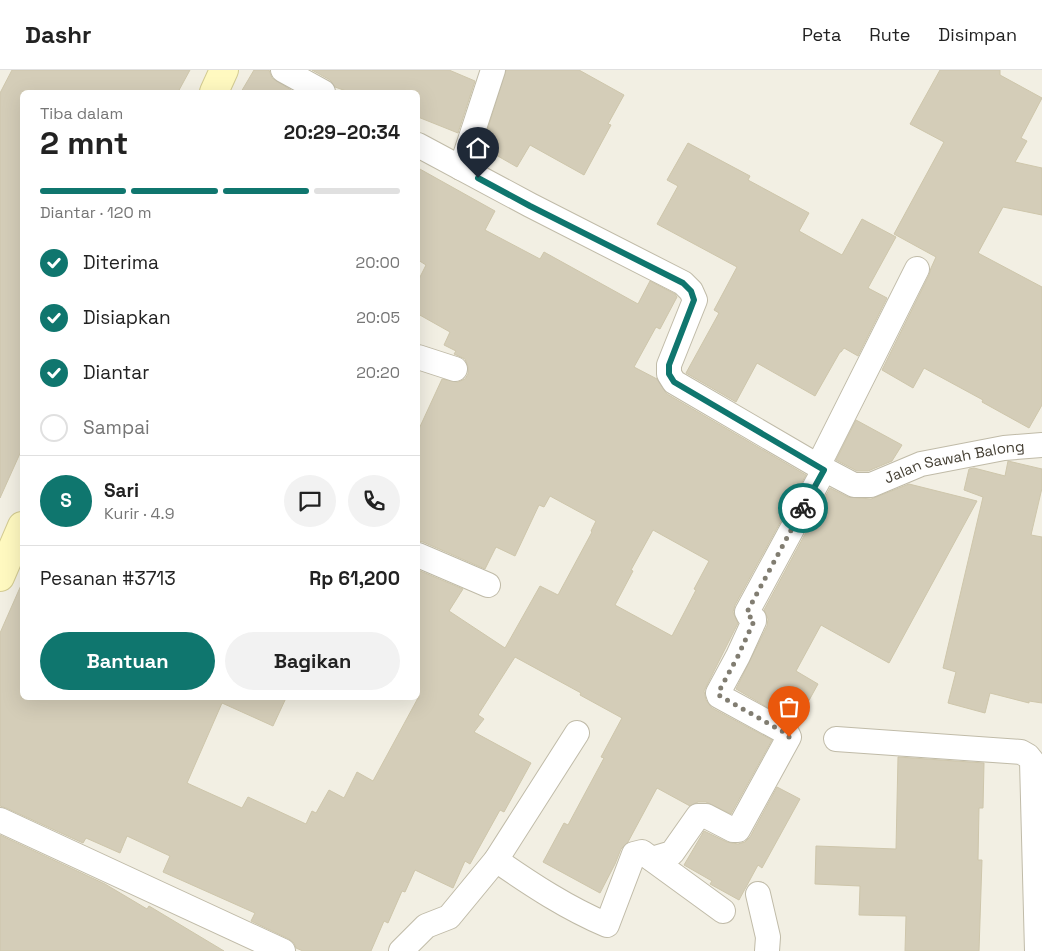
<!DOCTYPE html>
<html lang="id">
<head>
<meta charset="utf-8">
<style>
  :root { --surface:#fff; --page:#f2f2f2; --text:#222; --muted:#767676; --line:#e0e0e0; --accent:#0f766e }
  body { margin:0; font-family:"Space Grotesk",sans-serif; background:var(--page); color:var(--text); height:100vh; display:flex; flex-direction:column; font-size:19px; white-space:nowrap }
  * { box-sizing:border-box; margin:0 }
  p { font-size:16px; color:var(--muted) }
  .icon { flex:none; width:28px; height:28px; fill:none; stroke:currentColor; stroke-width:2; stroke-linecap:round; stroke-linejoin:round }
  .map { position:relative; flex:1; overflow:hidden }
  .details { position:absolute; left:20px; top:20px; width:400px; height:610px; display:flex; flex-direction:column; background:var(--surface); border-radius:8px; box-shadow:0 5px 20px #0002 }
  .details>* { flex:none }
  .pin { position:absolute; display:grid; place-items:center; width:42px; height:42px; color:#fff; margin:-51px -21px; border-radius:50% 50% 50% 0; rotate:-45deg; box-shadow:0 0 5px #0007 }
  .pin .icon { rotate:45deg }
  .courier { position:absolute; display:grid; place-items:center; width:50px; height:50px; margin:-25px; border:4px solid #0f766e; border-radius:50%; background:#fff; color:#222; box-shadow:0 1px 6px #0007 }
  .head em { font-style:normal; font-weight:800 }
  .head div { display:flex; flex-direction:column-reverse }
  .head { display:flex; align-items:center; justify-content:space-between; height:85px; padding:0 20px }
  h1 { font-size:32px; font-weight:800; line-height:38px }
  .bar { display:grid; grid-template-columns:repeat(4,1fr); gap:8px 5px; align-content:center; height:60px; padding:0 20px }
  .bar i { height:6px; border-radius:4px; background:var(--line) }
  .bar .active { background:var(--accent) }
  .bar p { grid-column:span 4 }
  .line { display:flex; align-items:center; gap:12px; padding:0 20px; border-top:1px solid var(--line) }
  .line div { flex:1 }
  .round { display:grid; place-items:center; flex:none; width:52px; height:52px; border-radius:26px; background:var(--page) }
  ol { padding:0 20px; list-style:none }
  li { display:flex; align-items:center; gap:15px; height:55px }
  li p { margin-inline-start:auto }
  li .icon { padding:5px; border-radius:50%; background:var(--accent); color:#fff; stroke-width:4 }
  li:last-child { color:var(--muted) }
  li i { width:28px; height:28px; border:2px solid var(--line); border-radius:50% }
  .primary-button { display:flex; gap:10px; margin-top:auto; padding:10px 20px }
  .primary-button a { flex:1; height:58px; border-radius:30px; background:var(--accent); color:#fff; font-size:20px; font-weight:800; line-height:58px; text-align:center }
  .primary-button a+a { background:var(--page); color:var(--text) }
  header { display:flex; align-items:center; gap:30px; box-sizing:border-box; height:70px; padding:0 25px; background:var(--surface); border-bottom:1px solid var(--line) }
  header strong { font-size:24px }
  nav { display:flex; gap:28px; margin-inline-start:auto; font-size:18px }
  .map>svg:first-child { display:block }
  .building { fill:#d4cdb8; stroke:#cec6ab; fill-rule:evenodd }
  .lines { fill:none; stroke-linecap:round; stroke-linejoin:round }
  .minor-casing { stroke:#c0bba8; stroke-width:26 }
  .secondary-casing { stroke:#d3cb91; stroke-width:30 }
  .minor { stroke:#fff; stroke-width:24 }
  .secondary { stroke:#fff9c0; stroke-width:28 }
  .done { stroke:#817d71; stroke-width:5; stroke-dasharray:0 9 }
  .route { stroke:#0f766e; stroke-width:6 }
  .labels { text-anchor:middle; stroke-width:5; stroke-linejoin:round; paint-order:stroke }
  .street-label { font-size:15px; fill:#443f33; stroke:#fff }
</style>
</head>
<body>
<header>
<strong>Dashr</strong>
<nav><a>Peta</a><a>Rute</a><a>Disimpan</a></nav>
</header>
<div class="map">
<svg width="1042" height="881" viewBox="0 0 1042 881">
  <rect width="100%" height="100%" fill="#f2efe3"/>
  <!-- building -->
  <path class="building" d="M 12,0 L 190,0 L 178,22 L 22,22 L 22,379 L 0,428 L 0,23 Z
    M 254,0 L 269,0 L 272,8 L 291,20 L 289,22 L 241,22 Z
    M 312,0 L 449,0 L 475,11 L 458,63 L 418,47 L 418,22 L 349,22 L 335,17 L 330,10 Z
    M 506,0 L 579,0 L 624,25 L 608,54 L 611,55 L 584,105 L 530,75 L 517,97 L 482,77 Z
    M 940,0 L 1000,0 L 1000,5 L 1042,28 L 1021,68 L 1027,71 L 1015,92 L 1042,98 L 1042,145 L 1003,137 L 978,183 L 1042,217 L 1042,335 L 1029,358 L 982,332 L 983,330 L 924,298 L 913,318 L 882,300 L 929,205 L 931,198 L 936,187 L 894,164 L 944,72 L 910,54 Z
    M 688,73 L 750,106 L 748,110 L 809,143 L 799,161 L 842,185 L 862,149 L 896,167 L 868,218 L 887,228 L 858,286 L 844,278 L 841,282 L 840,282 L 815,326 L 757,293 L 736,332 L 686,303 L 719,243 L 714,240 L 737,197 L 657,154 L 678,116 L 667,110 Z
    M 418,98 L 495,141 L 485,160 L 540,189 L 544,182 L 638,234 L 650,211 L 675,224 L 677,227 L 660,259 L 656,257 L 634,297 L 657,309 L 667,324 L 806,405 L 735,535 L 733,542 L 738,553 L 704,621 L 706,630 L 712,638 L 772,670 L 731,744 L 706,732 L 698,732 L 690,736 L 657,718 L 628,772 L 621,779 L 615,794 L 600,823 L 543,792 L 564,753 L 568,755 L 604,688 L 601,687 L 622,648 L 580,625 L 581,623 L 515,587 L 478,645 L 484,649 L 474,662 L 531,693 L 504,742 L 500,740 L 470,794 L 465,791 L 453,818 L 415,800 L 405,822 L 402,821 L 388,853 L 384,851 L 371,881 L 303,881 L 296,878 L 294,873 L 289,869 L 251,851 L 255,843 L 163,802 L 170,786 L 127,766 L 120,783 L 86,768 L 83,773 L 6,738 L 0,736 L 0,563 L 22,513 L 22,628 L 286,628 L 273,656 L 222,633 L 187,713 L 242,738 L 248,727 L 306,754 L 312,741 L 316,743 L 329,720 L 344,728 L 357,702 L 373,711 L 418,628 L 418,500 L 463,519 L 449,541 L 505,578 L 540,516 L 558,525 L 592,462 L 591,461 L 596,451 L 550,426 L 544,437 L 539,435 L 515,486 L 496,477 L 485,499 L 423,472 L 418,471 L 418,361 L 442,309 L 458,312 L 465,309 L 468,304 L 468,297 L 465,289 L 454,284 L 456,281 L 444,275 L 450,262 L 418,244 L 418,211 L 426,195 L 418,190 ZM 653,460 L 709,491 L 694,519 L 696,520 L 672,566 L 615,535 L 633,501 L 631,500 Z
    M 856,350 L 902,375 L 892,391 L 868,401 L 857,401 L 836,390 Z
    M 1008,391 L 1042,399 L 1042,418 L 1031,465 L 1042,467 L 1042,633 L 1029,631 L 1029,633 L 990,623 L 985,643 L 948,633 L 956,602 L 943,598 L 983,427 L 964,420 L 969,399 L 974,398 L 1005,406 Z
    M 909,414 L 977,431 L 889,593 L 821,555 L 796,601 L 818,614 L 796,654 L 736,619 L 767,556 L 768,549 L 764,540 L 830,418 L 848,427 L 871,429 Z
    M 898,687 L 984,693 L 983,738 L 979,738 L 978,790 L 982,790 L 979,881 L 905,881 L 906,846 L 859,845 L 860,816 L 815,814 L 816,776 L 896,779 Z
    M 777,717 L 800,729 L 762,798 L 758,795 L 739,830 L 710,814 L 712,811 L 684,795 L 704,761 L 727,772 L 738,774 L 745,772 L 750,767 Z
    M 0,765 L 105,814 L 147,839 L 149,836 L 224,881 L 0,881 Z"/>
  <g class="lines">
    <!-- minor casing -->
    <g class="minor-casing">
      <g id="minor">
        <path d="M 283,0 L 323,22"/>
        <path id="s1" d="M 418,75 L 530,135 L 683,213 L 691,221 L 695,230 L 669,295 L 669,304 L 674,312 L 818,396 L 854,415 L 871,415 L 921,394 L 1004,378 L 1042,375"/>
        <path d="M 461,98 L 493,0"/>
        <path d="M 418,287 L 455,299"/>
        <path d="M 818,396 L 917,199"/>
        <path d="M 418,485 L 488,515"/>
        <path d="M 836,669 L 1021,682 L 1028,686 L 1032,691 L 1037,881"/>
        <path d="M 0,750 L 283,881"/>
        <path d="M 652,789 L 672,783 L 698,746 L 706,746 L 733,760 L 738,760 L 789,667 L 787,663 L 719,626 L 718,623 L 738,586 L 754,551 L 754,549 L 749,546 L 747,542 L 824,400"/>
        <path d="M 496,790 C 532,815 567,838 607,855 L 634,784 L 642,782 L 723,841"/>
        <path d="M 758,824 L 768,867 L 767,881"/>
        <path d="M 401,881 L 426,856 L 449,847 L 496,790 L 577,663"/>
      </g>
    </g>
    <!-- secondary casing -->
    <g class="secondary-casing">
      <path id="secondary" d="M 214,22 L 224,0
        M 0,507 L 22,456"/>
    </g>
    <!-- minor -->
    <use href="#minor" class="minor"/>
    <!-- secondary -->
    <use href="#secondary" class="secondary"/>
  </g>
  <g class="lines">
    <!-- done -->
    <path class="done" d="M 789,667 L 787,664 L 720,626 L 718,623 L 738,586 L 754,551 L 754,549 L 748,546 L 747,542 L 803,438"/>
    <!-- route -->
    <path class="route" d="M 478,108 L 530,136 L 683,213 L 691,221 L 694,230 L 669,295 L 669,304 L 674,312 L 824,400 L 803,438"/>
  </g>
  <g class="labels">
    <!-- street labels -->
    <g class="street-label">
      <text dy="5" stroke="none"><textPath href="#s1" startOffset="720">Jalan Sawah Balong</textPath></text>
    </g>
  </g>
</svg>
<div class="pin" style="left:789px;top:667px;background:#ea580c"><svg class="icon" aria-label="bag" viewBox="0 0 24 24"><path d="M5 8h14l-1 12H6zM9 8a3 3 0 0 1 6 0"/></svg></div>
<div class="pin" style="left:478px;top:108px;background:#1f2937"><svg class="icon" aria-label="home" viewBox="0 0 24 24"><path d="M3 11l9-7 9 7M6 9v11h12V9"/></svg></div>
<div class="courier" style="left:803px;top:438px"><svg class="icon" aria-label="bike" viewBox="0 0 24 24"><circle cx="6" cy="16" r="4"/><circle cx="18" cy="16" r="4"/><path d="M6 16l4-8h5l3 8M10 8l3 8H6M13 5h3"/></svg></div>
<section class="details">
<div class="head"><div><h1>2 mnt</h1><p>Tiba dalam</p></div><em>20:29–20:34</em></div>
<div class="bar"><i class="active"></i><i class="active"></i><i class="active"></i><i></i><p>Diantar · 120 m</p></div>
<ol>
<li><svg class="icon" aria-label="check" viewBox="0 0 24 24"><path d="M5 12l5 5 9-10"/></svg>Diterima<p>20:00</p></li>
<li><svg class="icon" aria-label="check" viewBox="0 0 24 24"><path d="M5 12l5 5 9-10"/></svg>Disiapkan<p>20:05</p></li>
<li><svg class="icon" aria-label="check" viewBox="0 0 24 24"><path d="M5 12l5 5 9-10"/></svg>Diantar<p>20:20</p></li>
<li><i></i>Sampai</li>
</ol>
<div class="line" style="height:90px"><b class="round" style="background:var(--accent);color:#fff">S</b><div><b>Sari</b><p>Kurir · 4.9</p></div><a class="round"><svg class="icon" aria-label="chat" viewBox="0 0 24 24"><path d="M4 5h16v11H9l-5 4z"/></svg></a><a class="round"><svg class="icon" aria-label="phone" viewBox="0 0 24 24"><path d="M5 4h4l2 5-3 2q2 4 5 5l2-3 5 2v4C11 20 4 13 5 4z"/></svg></a></div>
<div class="line" style="height:65px"><div>Pesanan #3713</div><b>Rp 61,200</b></div>
<div class="primary-button"><a>Bantuan</a><a>Bagikan</a></div>
</section>
</div>
</body>
</html>
